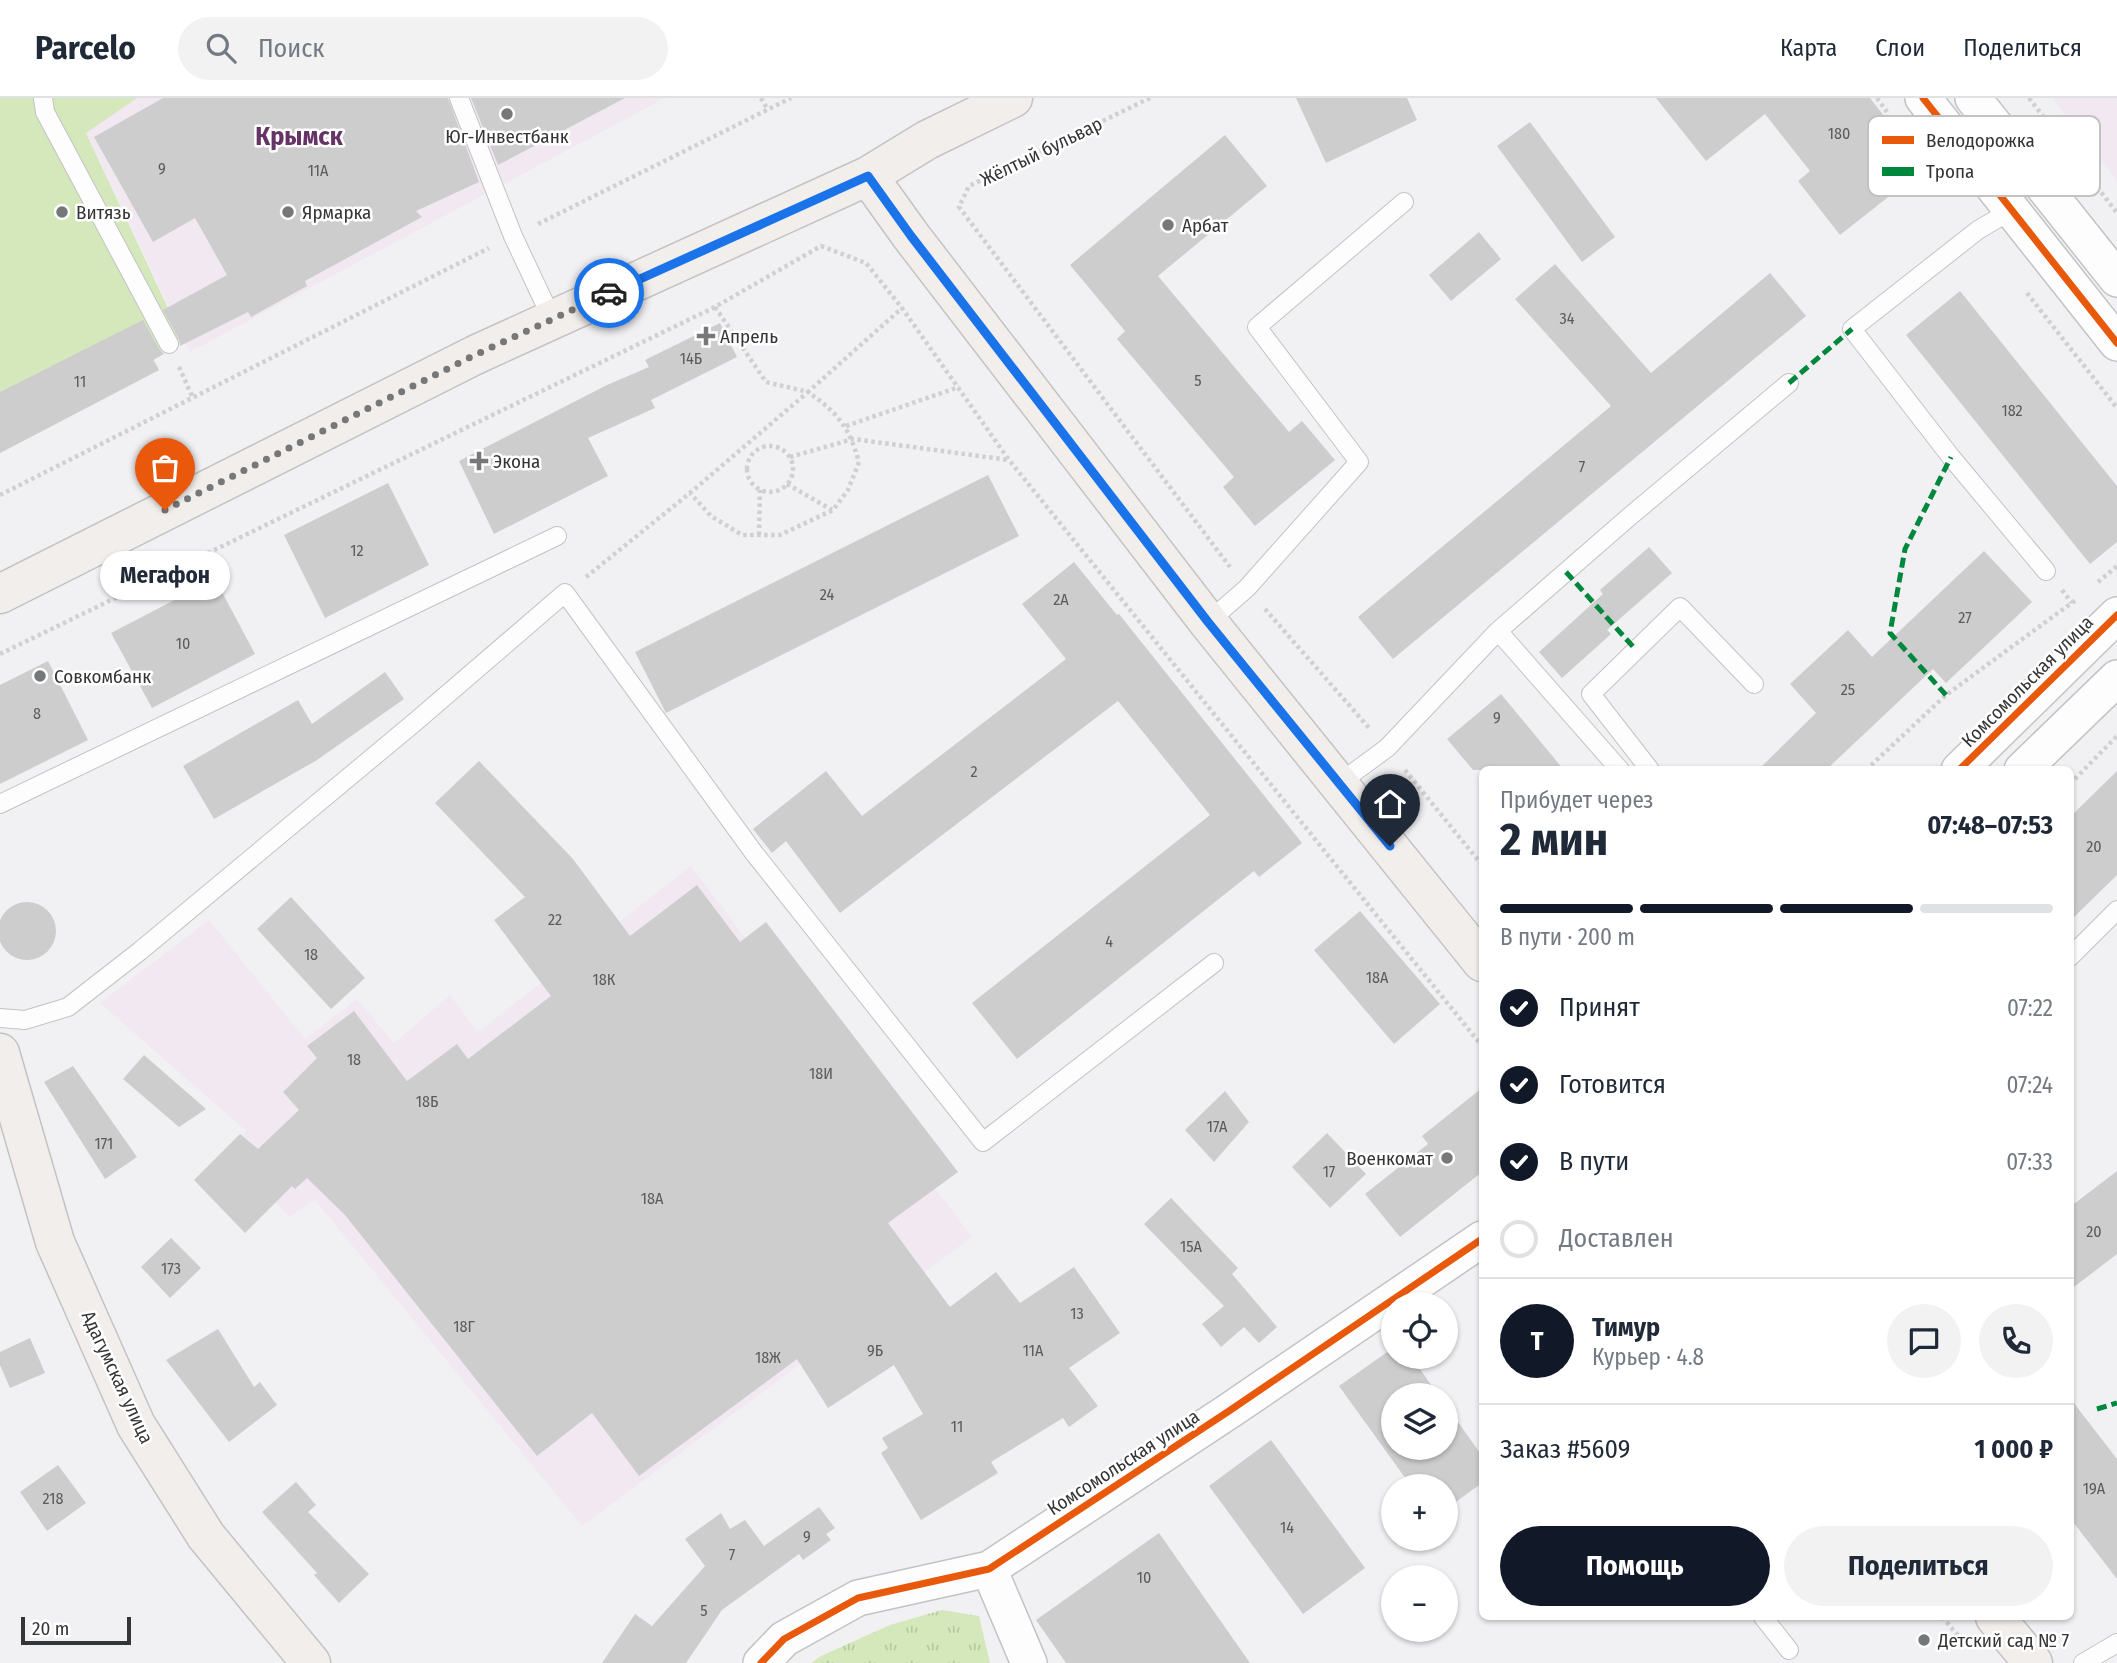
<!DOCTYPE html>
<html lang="ru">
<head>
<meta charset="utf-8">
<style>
  :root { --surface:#fff; --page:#f2f2f3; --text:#1f2937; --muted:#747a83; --line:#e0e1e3; --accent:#111827 }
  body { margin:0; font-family:"Fira Sans Condensed",sans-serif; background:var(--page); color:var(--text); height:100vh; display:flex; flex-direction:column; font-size:26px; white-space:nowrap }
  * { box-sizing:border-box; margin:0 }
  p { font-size:23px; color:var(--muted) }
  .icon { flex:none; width:38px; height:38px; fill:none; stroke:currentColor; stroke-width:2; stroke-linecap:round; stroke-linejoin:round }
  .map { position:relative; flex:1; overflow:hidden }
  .sheet { position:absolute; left:1479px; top:668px; width:595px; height:854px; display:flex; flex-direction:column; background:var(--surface); border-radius:10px; box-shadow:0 2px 5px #0004 }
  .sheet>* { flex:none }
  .tools { position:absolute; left:1381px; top:1194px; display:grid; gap:14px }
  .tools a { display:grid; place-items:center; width:77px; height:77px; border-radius:50%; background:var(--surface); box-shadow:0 2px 5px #0004; font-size:35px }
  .scale { position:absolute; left:21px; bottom:18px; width:110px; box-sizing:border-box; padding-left:7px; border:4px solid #343536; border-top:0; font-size:19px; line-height:24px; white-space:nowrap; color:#343536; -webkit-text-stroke:5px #fff; paint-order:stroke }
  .pin { position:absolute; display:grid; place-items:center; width:60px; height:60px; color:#fff; margin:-72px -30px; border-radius:50% 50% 50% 0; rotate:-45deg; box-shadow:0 0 7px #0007 }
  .pin .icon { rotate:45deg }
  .courier { position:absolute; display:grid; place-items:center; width:70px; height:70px; margin:-35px; border:5px solid #1a73e8; border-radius:50%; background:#fff; color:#222; box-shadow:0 2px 9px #0007 }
  .bubble { position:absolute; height:49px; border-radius:24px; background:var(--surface); box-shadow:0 2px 5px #0004; font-size:23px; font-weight:700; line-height:49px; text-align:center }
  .headline em { font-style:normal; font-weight:700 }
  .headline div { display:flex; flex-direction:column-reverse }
  .headline { display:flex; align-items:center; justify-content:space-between; height:119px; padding:0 21px }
  h1 { font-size:46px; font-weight:700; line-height:52px }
  .bar { display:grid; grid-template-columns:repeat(4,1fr); gap:10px 7px; align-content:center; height:84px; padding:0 21px }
  .bar i { height:9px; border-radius:5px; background:var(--line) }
  .bar .selected { background:var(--accent) }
  .bar p { grid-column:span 4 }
  .line { display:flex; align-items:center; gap:18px; padding:0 21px; border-top:2px solid var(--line) }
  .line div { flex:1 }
  .round { display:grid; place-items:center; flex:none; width:74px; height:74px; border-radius:37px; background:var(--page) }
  ol { padding:0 21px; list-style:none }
  li { display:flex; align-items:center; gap:21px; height:77px }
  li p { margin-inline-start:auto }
  li .icon { padding:7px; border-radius:50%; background:var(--accent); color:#fff; stroke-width:4 }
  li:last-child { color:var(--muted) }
  li i { width:38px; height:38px; border:4px solid var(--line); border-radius:50% }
  .action { display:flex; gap:14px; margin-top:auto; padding:14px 21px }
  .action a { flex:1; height:80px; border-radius:42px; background:var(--accent); color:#fff; font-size:28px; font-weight:700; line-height:80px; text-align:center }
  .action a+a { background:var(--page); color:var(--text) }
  header { display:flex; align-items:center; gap:42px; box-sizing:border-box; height:98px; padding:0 35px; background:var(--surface); border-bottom:2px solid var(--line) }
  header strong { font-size:33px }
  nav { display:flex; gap:38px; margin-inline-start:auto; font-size:24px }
  .search { width:490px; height:63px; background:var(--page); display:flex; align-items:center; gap:18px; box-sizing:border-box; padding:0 24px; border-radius:38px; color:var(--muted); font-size:26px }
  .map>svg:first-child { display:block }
  .commercial { fill:#f1e8f2 }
  .grass { fill:url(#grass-tufts) }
  .park { fill:#d4e8bb }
  .building { fill:#cdcdce }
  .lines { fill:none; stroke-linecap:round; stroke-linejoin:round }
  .lane-casing { stroke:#c3c3c5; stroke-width:20 }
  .street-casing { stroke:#c3c3c5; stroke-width:38 }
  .secondary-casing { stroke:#c3c3c5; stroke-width:41 }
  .path { stroke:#d0d0d1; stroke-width:4.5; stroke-dasharray:3.5 3.5; stroke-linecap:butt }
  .lane { stroke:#fdfdfd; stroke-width:18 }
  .street { stroke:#fdfdfd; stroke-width:35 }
  .secondary { stroke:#f2eeeb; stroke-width:38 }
  .quiet { stroke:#00873e; stroke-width:5; stroke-dasharray:10 5; stroke-linecap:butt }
  .cycleway-casing { stroke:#fff; stroke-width:11 }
  .cycleway { stroke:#e8590c; stroke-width:7 }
  .done { stroke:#767778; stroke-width:7; stroke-dasharray:0 12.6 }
  .route { stroke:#1a73e8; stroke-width:9 }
  .poi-dot { fill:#767778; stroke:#fff; stroke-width:2.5 }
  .labels { text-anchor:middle; stroke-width:5; stroke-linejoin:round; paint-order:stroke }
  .number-label { font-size:16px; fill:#5a5b5c }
  .poi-label { font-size:19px; fill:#343536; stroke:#fff; text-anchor:start }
  .street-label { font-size:19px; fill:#343536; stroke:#fff }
  .district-label { font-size:26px; font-weight:bold; fill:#653365; stroke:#fff }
  .key { fill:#fff; stroke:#c2c2c3; stroke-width:2 }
  .key-label { font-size:19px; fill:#343536 }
</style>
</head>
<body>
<header>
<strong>Parcelo</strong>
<div class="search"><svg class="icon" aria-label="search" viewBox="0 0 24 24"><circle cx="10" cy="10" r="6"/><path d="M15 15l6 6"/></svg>Поиск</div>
<nav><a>Карта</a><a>Слои</a><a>Поделиться</a></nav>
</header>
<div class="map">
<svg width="2117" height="1565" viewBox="0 0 2117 1565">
  <defs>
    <pattern id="grass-tufts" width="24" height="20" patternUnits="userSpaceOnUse" patternTransform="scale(1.75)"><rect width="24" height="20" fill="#d4e8bb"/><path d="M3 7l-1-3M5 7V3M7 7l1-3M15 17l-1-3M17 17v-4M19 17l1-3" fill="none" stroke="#b7c8a1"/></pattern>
  </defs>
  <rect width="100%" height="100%" fill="#f1f1f3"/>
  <!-- commercial -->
  <path class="commercial" d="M 137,0 L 665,0 L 190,254 L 86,34 Z
    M 2052,0 L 2117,0 L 2117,83 Z
    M 691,768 L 972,1139 L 582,1428 L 315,1102 L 290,1119 L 228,1060 L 246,1033 L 100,905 L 209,822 L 305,941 L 357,901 L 394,945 L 450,897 L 478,934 Z"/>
  <!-- grass -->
  <path class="grass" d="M 942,1512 L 979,1518 L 990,1565 L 811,1565 L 821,1558 L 890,1527 Z"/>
  <!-- park -->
  <path class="park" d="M 0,0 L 137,0 L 86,35 L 182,240 L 169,246 L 153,260 L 159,272 L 0,355 Z"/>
  <!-- building -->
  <path class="building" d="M 163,0 L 448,0 L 479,84 L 416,113 L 422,119 L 305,183 L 307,188 L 251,219 L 248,214 L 180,248 L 179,241 L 163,212 L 227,177 L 195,120 L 153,144 L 94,39 Z
    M 471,0 L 625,0 L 498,67 Z
    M 1296,0 L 1407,0 L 1417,22 L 1326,65 Z
    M 1656,0 L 1870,0 L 1925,70 L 1840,137 L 1798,83 L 1810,73 L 1765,16 L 1706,63 Z
    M 1530,24 L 1615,139 L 1582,164 L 1497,48 Z
    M 1225,37 L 1267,88 L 1158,178 L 1289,334 L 1302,323 L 1335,362 L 1255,428 L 1223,389 L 1234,379 L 1117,241 L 1125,233 L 1070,167 Z
    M 1479,134 L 1501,161 L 1451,203 L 1429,177 Z
    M 1555,166 L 1651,275 L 1770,175 L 1806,218 L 1393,561 L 1358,519 L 1611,308 L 1515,201 Z
    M 1960,193 L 2117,388 L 2117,444 L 2090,466 L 1906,237 Z
    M 143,222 L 159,251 L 164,256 L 153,262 L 159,272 L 0,355 L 0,294 Z
    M 720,225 L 737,259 L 651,302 L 655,310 L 588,340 L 608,378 L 494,436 L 459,363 L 607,287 L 649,269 L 645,262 Z
    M 988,377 L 1019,438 L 666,615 L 635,554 Z
    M 388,385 L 429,467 L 325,520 L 284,437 Z
    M 1649,449 L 1672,475 L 1607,532 L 1611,536 L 1562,580 L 1539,554 L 1603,496 L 1600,492 Z
    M 1984,453 L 2032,504 L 1946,585 L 1933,571 L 1826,672 L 1758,672 L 1816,615 L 1790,586 L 1848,532 L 1872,559 Z
    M 1074,464 L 1117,517 L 1119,516 L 1302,745 L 1259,779 L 1254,773 L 1017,961 L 972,905 L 1210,717 L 1118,603 L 840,815 L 786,743 L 772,755 L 753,731 L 826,673 L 862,718 L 1066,561 L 1022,506 Z
    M 215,481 L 255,556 L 152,610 L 111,535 Z
    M 48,563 L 88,642 L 0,686 L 0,587 Z
    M 385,574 L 404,601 L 317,662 L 214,721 L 183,668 L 298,602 L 312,626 Z
    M 1501,596 L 1564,672 L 1473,672 L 1447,641 Z
    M 479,663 L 573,761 L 630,838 L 697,787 L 740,844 L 766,824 L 958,1074 L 888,1125 L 950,1209 L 996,1174 L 1020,1205 L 1074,1169 L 1120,1235 L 1069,1270 L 1098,1308 L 1069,1329 L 1063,1320 L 991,1364 L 998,1375 L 921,1422 L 881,1355 L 888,1350 L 882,1340 L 923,1316 L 894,1267 L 828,1310 L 797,1261 L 639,1378 L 592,1315 L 537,1358 L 345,1117 L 307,1080 L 295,1091 L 292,1088 L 245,1135 L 194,1082 L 240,1036 L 258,1051 L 299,1012 L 283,994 L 317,960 L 307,948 L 354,913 L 407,983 L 457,946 L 468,961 L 551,898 L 494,822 L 525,799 L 435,705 Z
    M 2117,673 L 2117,777 L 2070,823 L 2070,719 Z
    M 291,799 L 365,880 L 331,911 L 257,831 Z
    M-2 833a29 29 0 1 1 58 0a29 29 0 1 1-58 0Z
    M 1360,813 L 1440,906 L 1394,946 L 1314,852 Z
    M 144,957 L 206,1011 L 179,1029 L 123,981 Z
    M 73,968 L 137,1059 L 105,1081 L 44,984 Z
    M 1482,990 L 1482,1074 L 1400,1139 L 1365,1096 L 1428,1046 L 1422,1038 Z
    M 1225,993 L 1249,1024 L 1214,1064 L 1185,1032 Z
    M 1327,1035 L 1366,1076 L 1330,1110 L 1292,1069 Z
    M 2117,1073 L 2117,1156 L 2070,1192 L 2070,1109 Z
    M 1171,1100 L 1238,1170 L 1232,1176 L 1277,1229 L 1259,1245 L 1244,1229 L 1221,1249 L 1202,1226 L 1224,1208 L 1144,1126 Z
    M 171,1140 L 201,1170 L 170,1200 L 141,1169 Z
    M 218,1231 L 254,1289 L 260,1284 L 277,1307 L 229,1344 L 166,1262 Z
    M 30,1240 L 45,1275 L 10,1290 L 0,1267 L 0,1254 Z
    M 1393,1250 L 1393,1258 L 1411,1258 L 1438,1297 L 1393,1297 L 1393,1349 L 1446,1349 L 1446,1307 L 1482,1358 L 1482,1385 L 1446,1411 L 1446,1388 L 1411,1388 L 1339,1288 Z
    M 2070,1300 L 2117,1361 L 2117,1481 L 2070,1420 Z
    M 1271,1342 L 1365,1470 L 1303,1516 L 1209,1388 Z
    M 58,1367 L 86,1405 L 47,1433 L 20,1394 Z
    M 296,1384 L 316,1407 L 308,1414 L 369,1476 L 339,1505 L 314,1477 L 317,1475 L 262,1414 Z
    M 819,1409 L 835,1430 L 826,1436 L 831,1442 L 803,1462 L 799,1456 L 722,1512 L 686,1565 L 602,1565 L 635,1516 L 652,1528 L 705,1468 L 685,1441 L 721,1415 L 730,1431 L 745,1422 L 764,1448 Z
    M 1159,1435 L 1250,1565 L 1066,1565 L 1036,1522 Z"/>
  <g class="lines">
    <!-- lane casing -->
    <g class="lane-casing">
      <path id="lane" d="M 43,0 L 45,14 L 169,246
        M 459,0 L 513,138 L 552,221
        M 2012,112 L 1978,132 L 1852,231 L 1951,359 L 2046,473
        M 1208,524 L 1247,490 L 1359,364 L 1257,229 L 1404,104
        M 1498,533 L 1620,672
        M 1650,672 L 1591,596 L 1680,509 L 1754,586
        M 1338,686 L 1387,650 L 1498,533 L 1629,419 L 1789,285
        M 0,706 L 557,438
        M 2070,859 L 2117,812
        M 0,920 L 25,922 L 68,909 L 140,853 L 415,624 L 565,495 L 754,755 L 983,1044 L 1214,865
        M 1763,1519 L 1789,1552
        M 2083,1565 L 2117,1545"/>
    </g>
    <!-- street casing -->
    <g class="street-casing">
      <path id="street" d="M 1923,0 L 2117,245
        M 1973,0 L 2117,181
        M 1959,672 L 2117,517
        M 2022,672 L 2117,580
        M 989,1471 L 1029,1565
        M 761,1565 L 784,1541 L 858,1500 L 989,1471 L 1229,1313 L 1482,1141"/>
    </g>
    <!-- secondary casing -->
    <g class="secondary-casing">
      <path id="secondary" d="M 868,78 L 911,138 L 1208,524 L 1482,864
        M 0,496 L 475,257 L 868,78 L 927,42 L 1013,0
        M 0,955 L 55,1144 L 136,1327 L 206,1438 L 311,1565
        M 1995,1519 L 2033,1565"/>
    </g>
    <!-- path -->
    <path class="path" d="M 761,0 L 768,12
      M 1150,0 L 969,88 L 959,109 L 1230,469
      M 1877,0 L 1887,14
      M 2029,0 L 2117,115
      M 538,126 L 791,0
      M 2027,195 L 2117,310
      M 715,209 L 766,284 L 808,294 L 902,210
      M 179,269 L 193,300
      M 846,328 L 959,289
      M747 371a23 23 0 1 1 46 0a23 23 0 1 1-46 0Z
      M 790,359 L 853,341 L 1009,362
      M 787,386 L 832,412
      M 0,397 L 489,150
      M 759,437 L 760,392
      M 586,479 L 690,395 L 808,294 C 838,315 849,329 859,364 L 848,392 L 833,412 L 780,437 L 742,437 L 711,418 L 690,395
      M 2098,484 L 2117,468
      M 2062,492 L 2072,505
      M 1265,511 L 1370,631
      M 0,556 L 715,209 L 821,148 L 866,165 L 902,210 L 1009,362 L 1482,948
      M 1405,672 L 1482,767
      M 1866,672 L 1946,597 L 2077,501
      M 2070,686 L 2117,638
      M 1942,1519 L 1962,1542"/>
    <!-- lane -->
    <use href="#lane" class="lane"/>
    <!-- street -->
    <use href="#street" class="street"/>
    <!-- secondary -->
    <use href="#secondary" class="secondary"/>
    <!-- quiet -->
    <path class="quiet" d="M 1789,285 L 1852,231
      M 1566,474 L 1636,552
      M 1946,597 L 1890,535 L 1905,451 L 1951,359
      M 2097,1311 L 2117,1305"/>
    <!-- cycleway casing -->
    <g class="cycleway-casing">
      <path id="cycleway" d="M 1923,0 L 2117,245
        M 1959,672 L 2117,517
        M 761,1565 L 784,1541 L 858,1500 L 989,1471 L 1229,1313 L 1482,1141"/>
    </g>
    <!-- cycleway -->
    <use href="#cycleway" class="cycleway"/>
  </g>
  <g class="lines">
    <!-- done -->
    <path class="done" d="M 165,412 L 475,257 L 609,195"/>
    <!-- route -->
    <path class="route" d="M 609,195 L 868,78 L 911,138 L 1208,524 L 1390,748"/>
  </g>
  <!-- markers -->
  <g class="poi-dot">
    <circle cx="507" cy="16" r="7"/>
    <circle cx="62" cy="114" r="7"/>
    <circle cx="288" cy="114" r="7"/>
    <circle cx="1168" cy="127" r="7"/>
    <path d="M702.5 227.5h7v7h7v7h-7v7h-7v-7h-7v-7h7z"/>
    <path d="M475.5 352.5h7v7h7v7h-7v7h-7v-7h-7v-7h7z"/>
    <circle cx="40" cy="578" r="7"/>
    <circle cx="1447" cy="1060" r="7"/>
    <circle cx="1924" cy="1542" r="7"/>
  </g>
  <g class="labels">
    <!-- number labels -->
    <g class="number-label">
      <text x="1839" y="41">180</text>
      <text x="162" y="76">9</text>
      <text x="318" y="78">11А</text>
      <text x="1567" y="226">34</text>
      <text x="691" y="266">14Б</text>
      <text x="1198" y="288">5</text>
      <text x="80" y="289">11</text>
      <text x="2012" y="318">182</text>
      <text x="1582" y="374">7</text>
      <text x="357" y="458">12</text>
      <text x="827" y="502">24</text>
      <text x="1061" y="507">2А</text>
      <text x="1965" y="525">27</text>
      <text x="183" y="551">10</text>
      <text x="1848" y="597">25</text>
      <text x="37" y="621">8</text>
      <text x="1497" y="625">9</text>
      <text x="974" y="679">2</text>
      <text x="2094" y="754">20</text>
      <text x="555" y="827">22</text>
      <text x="1109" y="849">4</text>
      <text x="311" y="862">18</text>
      <text x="1377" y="885">18А</text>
      <text x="604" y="887">18К</text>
      <text x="354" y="967">18</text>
      <text x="821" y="981">18И</text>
      <text x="427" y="1009">18Б</text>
      <text x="1217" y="1034">17А</text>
      <text x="104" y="1051">171</text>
      <text x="1329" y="1079">17</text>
      <text x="652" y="1106">18А</text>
      <text x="2094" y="1139">20</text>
      <text x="1191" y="1154">15А</text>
      <text x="171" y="1176">173</text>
      <text x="1077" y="1221">13</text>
      <text x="464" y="1234">18Г</text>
      <text x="875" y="1258">9Б</text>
      <text x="1033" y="1258">11А</text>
      <text x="768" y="1265">18Ж</text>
      <text x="957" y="1334">11</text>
      <text x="2094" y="1396">19А</text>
      <text x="53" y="1406">218</text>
      <text x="1287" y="1435">14</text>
      <text x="807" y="1444">9</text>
      <text x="732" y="1462">7</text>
      <text x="1144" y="1485">10</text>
      <text x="704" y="1518">5</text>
    </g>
    <!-- poi labels -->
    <g class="poi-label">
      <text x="507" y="45" text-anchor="middle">Юг-Инвестбанк</text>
      <text x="76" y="121">Витязь</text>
      <text x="302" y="121">Ярмарка</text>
      <text x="1182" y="134">Арбат</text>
      <text x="720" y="245">Апрель</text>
      <text x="493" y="370">Экона</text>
      <text x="54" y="585">Совкомбанк</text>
      <text x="1433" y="1067" text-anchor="end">Военкомат</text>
      <text x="1938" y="1549">Детский сад № 7</text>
    </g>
    <!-- street labels -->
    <g class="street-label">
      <text transform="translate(1041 53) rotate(-26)" y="7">Жёлтый бульвар</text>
      <text transform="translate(2027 583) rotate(-45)" y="7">Комсомольская улица</text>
      <text transform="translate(118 1279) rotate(65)" y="7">Адагумская улица</text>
      <text transform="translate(1123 1364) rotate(-33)" y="7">Комсомольская улица</text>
    </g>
    <!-- district labels -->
    <g class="district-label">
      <text x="299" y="47">Крымск</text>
    </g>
  </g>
  <!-- legend -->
  <rect x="1868" y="18" width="232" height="80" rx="10" class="key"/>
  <rect x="1882" y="38" width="32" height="8" fill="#e8590c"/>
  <rect x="1882" y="69" width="32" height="9" fill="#00873e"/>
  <g class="key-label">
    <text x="1926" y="49">Велодорожка</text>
    <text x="1926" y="80">Тропа</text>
  </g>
</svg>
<div class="tools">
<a><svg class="icon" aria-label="locate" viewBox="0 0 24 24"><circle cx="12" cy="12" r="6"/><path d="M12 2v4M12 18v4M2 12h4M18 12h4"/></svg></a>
<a><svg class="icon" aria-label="layers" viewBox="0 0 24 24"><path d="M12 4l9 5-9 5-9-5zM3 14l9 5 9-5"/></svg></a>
<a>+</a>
<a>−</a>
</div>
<div class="scale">20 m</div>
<div class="pin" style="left:165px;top:412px;background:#ea580c"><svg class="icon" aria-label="bag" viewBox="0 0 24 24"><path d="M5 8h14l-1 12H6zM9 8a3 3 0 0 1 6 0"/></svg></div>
<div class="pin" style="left:1390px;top:748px;background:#1f2937"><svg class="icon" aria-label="home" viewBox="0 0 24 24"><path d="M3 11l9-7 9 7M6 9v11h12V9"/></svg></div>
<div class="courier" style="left:609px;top:195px"><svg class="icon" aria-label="car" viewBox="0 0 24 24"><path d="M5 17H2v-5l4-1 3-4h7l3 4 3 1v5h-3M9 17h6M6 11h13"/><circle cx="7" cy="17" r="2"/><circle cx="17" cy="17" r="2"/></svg></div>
<div class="bubble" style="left:100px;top:453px;width:130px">Мегафон</div>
<section class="sheet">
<div class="headline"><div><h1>2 мин</h1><p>Прибудет через</p></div><em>07:48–07:53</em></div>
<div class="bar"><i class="selected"></i><i class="selected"></i><i class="selected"></i><i></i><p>В пути · 200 m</p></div>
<ol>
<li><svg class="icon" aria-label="check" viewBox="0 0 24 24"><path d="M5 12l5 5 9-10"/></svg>Принят<p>07:22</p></li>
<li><svg class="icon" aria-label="check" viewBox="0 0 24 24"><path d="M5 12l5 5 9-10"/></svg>Готовится<p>07:24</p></li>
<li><svg class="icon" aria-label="check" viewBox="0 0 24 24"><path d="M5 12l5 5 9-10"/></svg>В пути<p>07:33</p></li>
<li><i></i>Доставлен</li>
</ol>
<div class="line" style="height:126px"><b class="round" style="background:var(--accent);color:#fff">Т</b><div><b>Тимур</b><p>Курьер · 4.8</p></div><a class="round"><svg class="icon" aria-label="chat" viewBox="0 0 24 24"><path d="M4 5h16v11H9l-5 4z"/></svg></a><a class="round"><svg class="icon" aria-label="phone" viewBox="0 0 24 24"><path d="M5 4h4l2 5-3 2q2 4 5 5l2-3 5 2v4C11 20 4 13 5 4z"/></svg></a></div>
<div class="line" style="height:91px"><div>Заказ #5609</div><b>1 000 ₽</b></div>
<div class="action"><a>Помощь</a><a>Поделиться</a></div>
</section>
</div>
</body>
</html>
